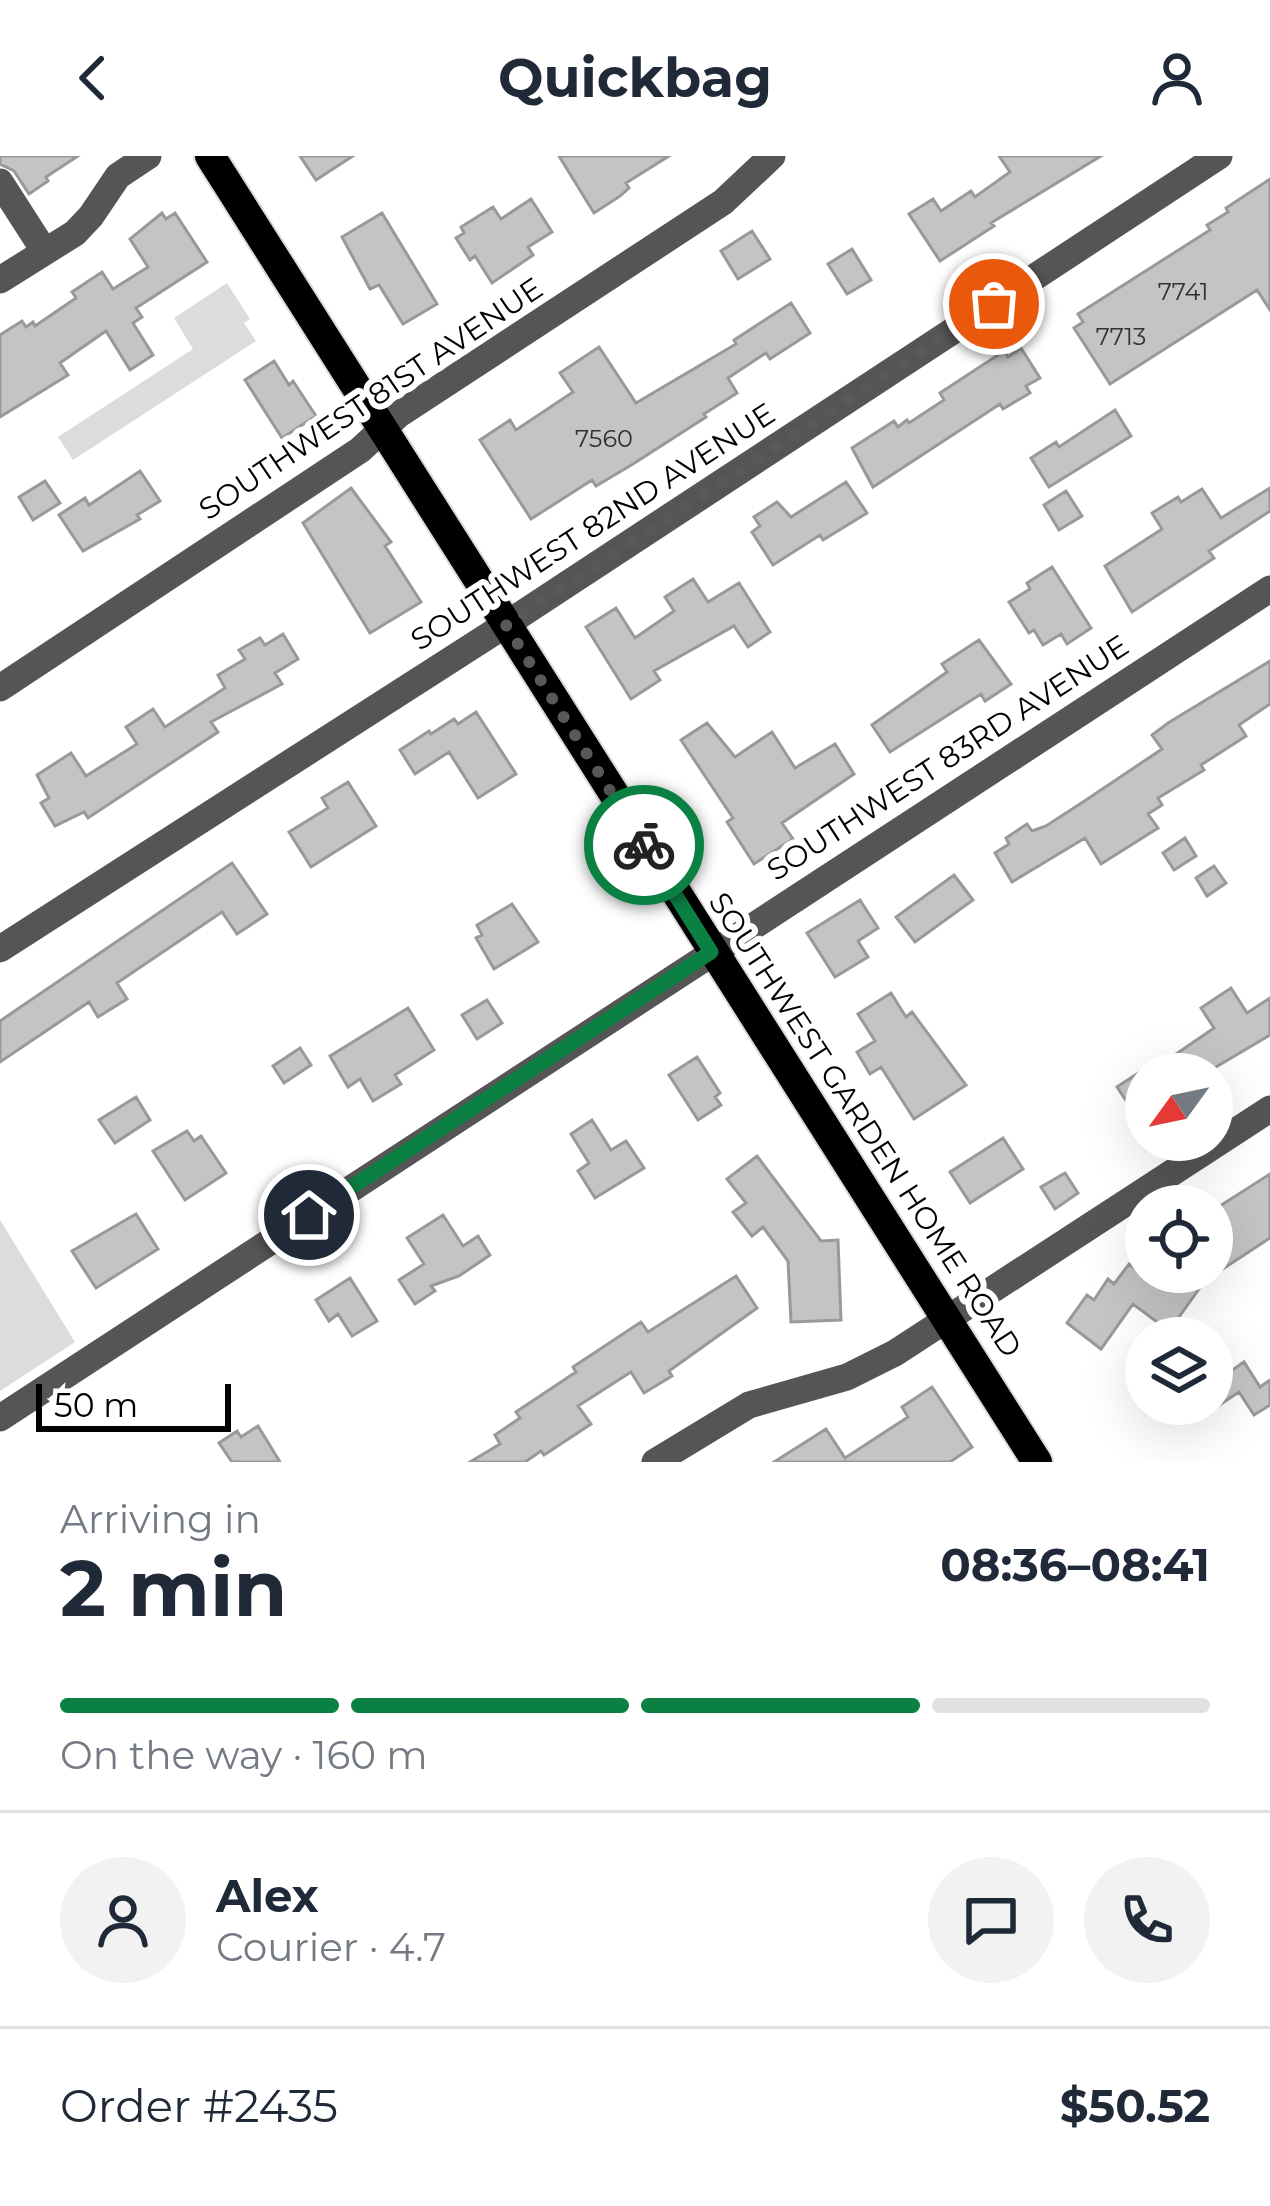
<!DOCTYPE html>
<html lang="en">
<head>
<meta charset="utf-8">
<style>
  :root { --surface:#fff; --page:#f2f2f3; --text:#1f2937; --muted:#747a83; --line:#e0e1e3; --accent:#0b8043 }
  body { margin:0; font-family:Montserrat,sans-serif; background:var(--page); color:var(--text); height:100vh; display:flex; flex-direction:column; font-size:45px; white-space:nowrap }
  * { box-sizing:border-box; margin:0 }
  p { font-size:39px; color:var(--muted) }
  .icon { flex:none; width:66px; height:66px; fill:none; stroke:currentColor; stroke-width:2; stroke-linecap:round; stroke-linejoin:round }
  .map { position:relative; height:1306px; overflow:hidden }
  .side { display:flex; flex-direction:column; background:var(--surface); flex:1 }
  .side>* { flex:none }
  .needle { width:78px; rotate:237deg }
  .fabs { position:absolute; left:1125px; top:897px; display:grid; gap:24px }
  .fabs a { display:grid; place-items:center; width:108px; height:108px; border-radius:50%; background:var(--surface); box-shadow:0 12px 48px #0002; font-size:60px }
  .scale { position:absolute; left:36px; bottom:30px; width:195px; box-sizing:border-box; padding-left:12px; border:6px solid #000; border-top:0; font-size:33px; line-height:42px; white-space:nowrap; color:#000; -webkit-text-stroke:9px #fff; paint-order:stroke }
  .pin { position:absolute; display:grid; place-items:center; width:102px; height:102px; color:#fff; margin:-51px; border:6px solid #fff; border-radius:50%; box-shadow:0 3px 12px #0007 }
  .courier { position:absolute; display:grid; place-items:center; width:120px; height:120px; margin:-60px; border:9px solid #0b8043; border-radius:50%; background:#fff; color:#222; box-shadow:0 3px 15px #0007 }
  .headline em { font-style:normal; font-weight:700 }
  .headline div { display:flex; flex-direction:column-reverse }
  .headline { display:flex; align-items:center; justify-content:space-between; height:204px; padding:0 60px }
  h1 { font-size:78px; font-weight:700; line-height:90px }
  .bar { display:grid; grid-template-columns:repeat(4,1fr); gap:18px 12px; align-content:center; height:144px; padding:0 60px }
  .bar i { height:15px; border-radius:9px; background:var(--line) }
  .bar .on { background:var(--accent) }
  .bar p { grid-column:span 4 }
  .line { display:flex; align-items:center; gap:30px; padding:0 60px; border-top:3px solid var(--line) }
  .line div { flex:1 }
  .round { display:grid; place-items:center; flex:none; width:126px; height:126px; border-radius:63px; background:var(--page) }
  header { display:flex; justify-content:space-between; align-items:center; height:156px; padding:0 60px; background:var(--surface); font-size:54px; font-weight:700 }
  .map>svg:first-child { display:block }
  .green { fill:#dcdcdc }
  .building { fill:#c4c4c4; stroke:#999; stroke-width:3 }
  .lines { fill:none; stroke-linecap:round; stroke-linejoin:round }
  .major-casing { stroke:#dbdbdb; stroke-width:34 }
  .minor { stroke:#555; stroke-width:27 }
  .major { stroke:#000; stroke-width:30 }
  .done { stroke:#595959; stroke-width:12; stroke-dasharray:0 21.6 }
  .route { stroke:#0b8043; stroke-width:15 }
  .labels { text-anchor:middle; stroke-width:12; stroke-linejoin:round; paint-order:stroke }
  .number-label { font-size:24px; fill:#313131 }
  .street-label { font-size:30px; fill:#000; stroke:#fff }
</style>
</head>
<body>
<header><svg class="icon" aria-label="back" viewBox="0 0 24 24"><path d="M15 5l-7 7 7 7"/></svg>Quickbag<svg class="icon" aria-label="person" viewBox="0 0 24 24"><circle cx="12" cy="8" r="4"/><path d="M4 21q1-7 8-7t8 7"/></svg></header>
<div class="map">
<svg width="1270" height="1306" viewBox="0 0 1270 1306">
  <rect width="100%" height="100%" fill="#fff"/>
  <!-- green -->
  <path class="green" d="M 227,127 L 250,163 L 244,167 L 256,185 L 73,304 L 58,281 L 193,193 L 174,162 Z
    M 0,1064 L 75,1186 L 0,1235 Z"/>
  <!-- building -->
  <path class="building" d="M 0,0 L 78,0 L 46,21 L 48,25 L 29,38 L 14,15 L 0,8 Z
    M 300,0 L 353,0 L 316,24 Z
    M 559,0 L 669,0 L 626,27 L 629,32 L 620,40 L 594,57 Z
    M 999,0 L 1101,0 L 991,67 L 994,70 L 940,105 L 909,58 L 933,43 L 941,55 L 971,35 L 975,41 L 1010,16 Z
    M 1270,23 L 1270,154 L 1257,134 L 1110,228 L 1074,172 L 1083,166 L 1078,158 L 1210,74 L 1207,69 L 1228,56 L 1226,52 Z
    M 531,43 L 552,76 L 528,91 L 533,99 L 492,127 L 475,100 L 470,104 L 456,82 L 464,77 L 461,71 L 493,51 L 501,63 Z
    M 162,57 L 166,63 L 175,57 L 207,106 L 136,152 L 142,161 L 133,167 L 153,199 L 130,214 L 106,175 L 60,207 L 68,219 L 0,261 L 0,179 L 22,165 L 26,171 L 33,166 L 35,170 L 76,142 L 72,136 L 102,116 L 113,133 L 148,111 L 130,83 Z
    M 382,57 L 437,148 L 403,168 L 379,129 L 370,133 L 342,81 Z
    M 752,75 L 770,103 L 738,123 L 721,95 Z
    M 852,93 L 871,124 L 847,138 L 828,108 Z
    M 791,147 L 810,177 L 770,203 L 766,197 L 728,222 L 737,237 L 704,258 L 706,261 L 633,308 L 596,330 L 592,324 L 531,363 L 480,284 L 510,264 L 516,274 L 573,236 L 560,217 L 599,191 L 636,247 L 736,188 L 734,184 Z
    M 1021,192 L 1040,222 L 1026,230 L 1030,237 L 1003,253 L 1000,248 L 873,331 L 852,292 L 894,265 L 898,271 L 907,264 L 909,267 L 944,244 L 940,237 L 1004,195 L 1008,201 Z
    M 274,205 L 289,229 L 293,225 L 316,260 L 282,282 L 245,224 Z
    M 1115,254 L 1131,280 L 1049,331 L 1031,302 L 1056,286 L 1059,291 Z
    M 140,315 L 160,345 L 137,359 L 140,363 L 83,395 L 59,359 L 85,342 L 89,349 Z
    M 45,325 L 60,347 L 33,364 L 19,341 Z
    M 846,326 L 867,357 L 823,384 L 820,379 L 773,409 L 752,376 L 760,370 L 754,361 L 777,346 L 791,361 Z
    M 351,332 L 391,386 L 385,390 L 421,446 L 370,477 L 303,367 Z
    M 1270,332 L 1270,355 L 1209,395 L 1214,402 L 1132,456 L 1105,410 L 1162,373 L 1152,357 L 1178,341 L 1181,346 L 1202,333 L 1221,362 Z
    M 1066,335 L 1082,360 L 1059,374 L 1044,349 Z
    M 1052,411 L 1091,472 L 1067,488 L 1061,478 L 1043,489 L 1034,474 L 1029,477 L 1009,446 L 1030,433 L 1027,427 Z
    M 693,423 L 708,446 L 739,427 L 770,476 L 748,491 L 734,470 L 654,515 L 660,524 L 631,543 L 586,471 L 616,452 L 635,482 L 674,455 L 665,441 Z
    M 283,478 L 298,503 L 275,517 L 282,528 L 211,566 L 218,576 L 88,662 L 84,656 L 55,670 L 41,647 L 49,642 L 37,619 L 71,597 L 86,620 L 137,588 L 126,571 L 153,553 L 165,571 L 225,532 L 218,519 L 245,503 L 239,494 L 260,482 L 265,489 Z
    M 979,484 L 1011,528 L 985,545 L 981,538 L 890,596 L 872,569 L 947,516 L 942,508 Z
    M 1270,505 L 1270,548 L 1239,569 L 1246,580 L 1201,609 L 1204,614 L 1158,642 L 1162,649 L 1148,658 L 1158,672 L 1101,708 L 1085,682 L 1012,726 L 995,697 L 1009,688 L 1006,682 L 1027,668 L 1032,675 L 1046,670 L 1083,646 L 1162,593 L 1152,579 L 1168,567 Z
    M 476,556 L 516,618 L 478,642 L 449,596 L 415,618 L 400,594 L 429,575 L 431,578 L 454,563 L 458,568 Z
    M 707,567 L 735,601 L 772,576 L 795,612 L 835,588 L 854,618 L 782,667 L 793,683 L 754,708 L 727,666 L 733,662 L 681,584 Z
    M 348,626 L 376,670 L 311,711 L 289,676 L 328,652 L 322,642 Z
    M 1185,682 L 1196,700 L 1174,714 L 1163,697 Z
    M 232,707 L 267,758 L 237,778 L 222,756 L 117,827 L 127,843 L 98,861 L 89,846 L 0,906 L 0,865 Z
    M 1214,710 L 1226,727 L 1207,740 L 1196,722 Z
    M 954,719 L 973,744 L 915,786 L 896,761 Z
    M 860,744 L 878,772 L 858,785 L 868,801 L 835,821 L 807,777 Z
    M 512,748 L 538,786 L 494,813 L 476,782 L 482,779 L 477,769 Z
    M 1231,832 L 1247,857 L 1270,842 L 1270,879 L 1204,918 L 1147,918 L 1214,872 L 1201,852 Z
    M 891,837 L 906,861 L 912,856 L 966,929 L 914,963 L 881,911 L 870,918 L 857,896 L 875,885 L 858,858 Z
    M 487,844 L 502,867 L 477,883 L 462,859 Z
    M 408,852 L 434,894 L 395,919 L 401,928 L 373,945 L 360,923 L 348,931 L 330,900 Z
    M 300,892 L 311,909 L 284,927 L 273,910 Z
    M 697,901 L 720,937 L 715,941 L 721,949 L 698,964 L 669,919 Z
    M 1146,912 L 1146,975 L 1117,931 Z
    M 136,941 L 150,964 L 115,987 L 99,964 Z
    M 592,964 L 611,994 L 626,985 L 644,1012 L 595,1042 L 578,1015 L 589,1007 L 571,978 Z
    M 187,975 L 194,985 L 201,980 L 226,1017 L 185,1044 L 153,995 Z
    M 1003,982 L 1023,1013 L 970,1047 L 950,1016 Z
    M 757,1000 L 821,1085 L 838,1084 L 841,1164 L 791,1166 L 788,1105 L 763,1071 L 752,1080 L 733,1056 L 746,1047 L 727,1023 Z
    M 1065,1017 L 1078,1037 L 1055,1053 L 1041,1031 Z
    M 1270,1018 L 1270,1082 L 1212,1120 L 1212,1055 Z
    M 136,1058 L 158,1093 L 96,1132 L 72,1095 Z
    M 443,1059 L 463,1090 L 478,1080 L 490,1099 L 459,1120 L 431,1130 L 435,1135 L 415,1148 L 399,1124 L 424,1108 L 407,1082 Z
    M 1129,1108 L 1140,1116 L 1211,1116 L 1169,1175 L 1133,1148 L 1101,1193 L 1067,1167 L 1087,1139 L 1094,1144 L 1108,1123 L 1114,1128 Z
    M 736,1120 L 757,1152 L 669,1215 L 672,1220 L 644,1237 L 631,1216 L 578,1250 L 591,1268 L 544,1299 L 541,1295 L 525,1306 L 470,1306 L 500,1288 L 495,1279 L 520,1262 L 516,1256 L 576,1216 L 573,1211 L 641,1166 L 648,1176 Z
    M 350,1122 L 377,1165 L 352,1180 L 338,1158 L 329,1165 L 316,1144 Z
    M 1212,1203 L 1224,1220 L 1244,1206 L 1260,1231 L 1270,1224 L 1270,1249 L 1254,1259 L 1239,1236 L 1212,1254 Z
    M 932,1231 L 972,1291 L 950,1306 L 774,1306 L 826,1273 L 845,1302 L 908,1261 L 902,1251 Z
    M 258,1270 L 280,1306 L 232,1306 L 219,1287 L 237,1275 L 241,1281 Z"/>
  <g class="lines">
    <!-- major casing -->
    <g class="major-casing">
      <path id="major" d="M 210,0 L 1037,1306"/>
    </g>
    <!-- minor -->
    <path class="minor" d="M 0,26 L 45,96
      M 0,124 L 75,77 L 91,60 L 118,20 L 148,0
      M 0,532 L 360,294 L 398,259 L 723,46 L 772,0
      M 0,793 L 505,469 L 1219,0
      M 0,1262 L 1270,433
      M 655,1306 L 749,1249 L 847,1221 L 895,1197 L 1270,953"/>
    <!-- major -->
    <use href="#major" class="major"/>
  </g>
  <g class="lines">
    <!-- done -->
    <path class="done" d="M 644,689 L 506,469 L 994,148"/>
    <!-- route -->
    <path class="route" d="M 309,1059 L 711,796 L 644,689"/>
  </g>
  <g class="labels">
    <!-- number labels -->
    <g class="number-label">
      <text x="1183" y="144">7741</text>
      <text x="1121" y="189">7713</text>
      <text x="604" y="291">7560</text>
    </g>
    <!-- street labels -->
    <g class="street-label">
      <text transform="translate(371 243) rotate(-34)" y="10">SOUTHWEST 81ST AVENUE</text>
      <text transform="translate(593 371) rotate(-33)" y="10">SOUTHWEST 82ND AVENUE</text>
      <text transform="translate(948 602) rotate(-33)" y="10">SOUTHWEST 83RD AVENUE</text>
      <text transform="translate(865 969) rotate(57)" y="10">SOUTHWEST GARDEN HOME ROAD</text>
    </g>
  </g>
</svg>
<div class="fabs">
<a><svg class="needle" viewBox="-14 -14 28 28"><path d="M0-13l5 13h-10z" fill="#e53935"/><path d="M0 13l5-13h-10z" fill="#747a83"/></svg></a>
<a><svg class="icon" aria-label="locate" viewBox="0 0 24 24"><circle cx="12" cy="12" r="6"/><path d="M12 2v4M12 18v4M2 12h4M18 12h4"/></svg></a>
<a><svg class="icon" aria-label="layers" viewBox="0 0 24 24"><path d="M12 4l9 5-9 5-9-5zM3 14l9 5 9-5"/></svg></a>
</div>
<div class="scale">50 m</div>
<div class="pin" style="left:994px;top:148px;background:#ea580c"><svg class="icon" aria-label="bag" viewBox="0 0 24 24"><path d="M5 8h14l-1 12H6zM9 8a3 3 0 0 1 6 0"/></svg></div>
<div class="pin" style="left:309px;top:1059px;background:#1f2937"><svg class="icon" aria-label="home" viewBox="0 0 24 24"><path d="M3 11l9-7 9 7M6 9v11h12V9"/></svg></div>
<div class="courier" style="left:644px;top:689px"><svg class="icon" aria-label="bike" viewBox="0 0 24 24"><circle cx="6" cy="16" r="4"/><circle cx="18" cy="16" r="4"/><path d="M6 16l4-8h5l3 8M10 8l3 8H6M13 5h3"/></svg></div>
</div>
<section class="side">
<div class="headline"><div><h1>2 min</h1><p>Arriving in</p></div><em>08:36–08:41</em></div>
<div class="bar"><i class="on"></i><i class="on"></i><i class="on"></i><i></i><p>On the way · 160 m</p></div>
<div class="line" style="height:216px"><a class="round"><svg class="icon" aria-label="person" viewBox="0 0 24 24"><circle cx="12" cy="8" r="4"/><path d="M4 21q1-7 8-7t8 7"/></svg></a><div><b>Alex</b><p>Courier · 4.7</p></div><a class="round"><svg class="icon" aria-label="chat" viewBox="0 0 24 24"><path d="M4 5h16v11H9l-5 4z"/></svg></a><a class="round"><svg class="icon" aria-label="phone" viewBox="0 0 24 24"><path d="M5 4h4l2 5-3 2q2 4 5 5l2-3 5 2v4C11 20 4 13 5 4z"/></svg></a></div>
<div class="line" style="height:156px"><div>Order #2435</div><b>$50.52</b></div>
</section>
</body>
</html>
